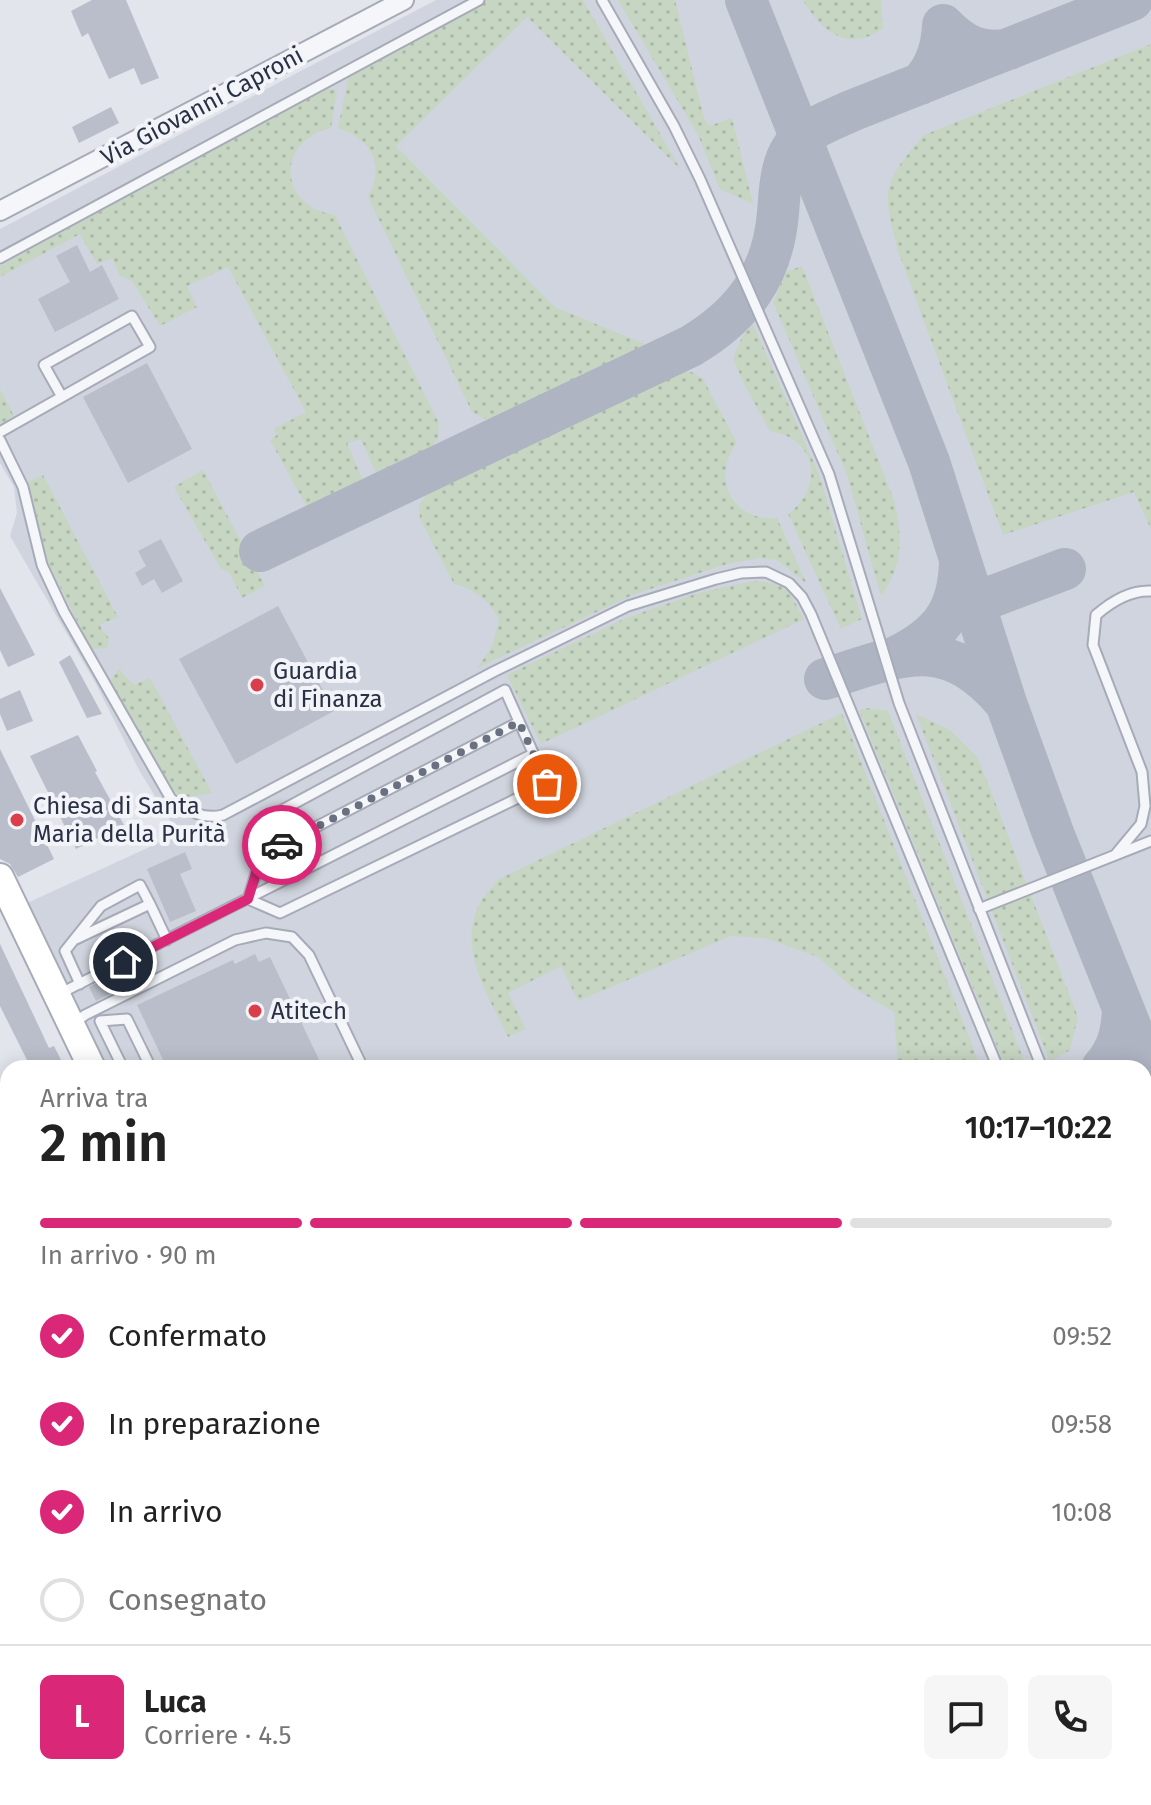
<!DOCTYPE html>
<html lang="it">
<head>
<meta charset="utf-8">
<style>
  :root { --surface:#fff; --page:#f6f6f6; --text:#222; --muted:#767676; --line:#e0e0e0; --accent:#db2777 }
  body { margin:0; font-family:"Fira Sans",sans-serif; background:var(--page); color:var(--text); height:100vh; display:flex; flex-direction:column; font-size:30px; white-space:nowrap }
  * { box-sizing:border-box; margin:0 }
  p { font-size:26px; color:var(--muted) }
  .icon { flex:none; width:44px; height:44px; fill:none; stroke:currentColor; stroke-width:2; stroke-linecap:round; stroke-linejoin:round }
  .map { position:relative; flex:1; overflow:hidden }
  .drawer { position:absolute; left:0px; top:1060px; width:1152px; height:746px; display:flex; flex-direction:column; background:var(--surface); border-radius:24px 24px 0 0; box-shadow:0 4px 20px #0003 }
  .drawer>* { flex:none }
  .pin { position:absolute; display:grid; place-items:center; width:68px; height:68px; color:#fff; margin:-34px; border:4px solid #fff; border-radius:50%; box-shadow:0 2px 8px #0007 }
  .courier { position:absolute; display:grid; place-items:center; width:80px; height:80px; margin:-40px; border:6px solid #db2777; border-radius:50%; background:#fff; color:#222; box-shadow:0 2px 10px #0007 }
  .headline em { font-style:normal; font-weight:600 }
  .headline div { display:flex; flex-direction:column-reverse }
  .headline { display:flex; align-items:center; justify-content:space-between; height:136px; padding:0 40px }
  h1 { font-size:52px; font-weight:600; line-height:60px }
  .bar { display:grid; grid-template-columns:repeat(4,1fr); gap:12px 8px; align-content:center; height:96px; padding:0 40px }
  .bar i { height:10px; border-radius:6px; background:var(--line) }
  .bar .selected { background:var(--accent) }
  .bar p { grid-column:span 4 }
  .line { display:flex; align-items:center; gap:20px; padding:0 40px; border-top:2px solid var(--line) }
  .line div { flex:1 }
  .round { display:grid; place-items:center; flex:none; width:84px; height:84px; border-radius:12px; background:var(--page) }
  ol { padding:0 40px; list-style:none }
  li { display:flex; align-items:center; gap:24px; height:88px }
  li p { margin-inline-start:auto }
  li .icon { padding:8px; border-radius:50%; background:var(--accent); color:#fff; stroke-width:4 }
  li:last-child { color:var(--muted) }
  li i { width:44px; height:44px; border:4px solid var(--line); border-radius:50% }
  .map>svg:first-child { display:block }
  .built { fill:#d0d4de }
  .grass { fill:url(#grass-dots) }
  .lines { fill:none; stroke-linecap:round; stroke-linejoin:round }
  .taxiway { stroke:#aeb4c2; stroke-width:42 }
  .building { fill:#b9beca }
  .lane-casing { stroke:#a6abb7; stroke-width:13 }
  .street-casing { stroke:#a6abb7; stroke-width:22 }
  .secondary-casing { stroke:#a6abb7; stroke-width:30 }
  .lane { stroke:#f5f6f9; stroke-width:9 }
  .street { stroke:#f5f6f9; stroke-width:18 }
  .secondary { stroke:#fff; stroke-width:26 }
  .done { stroke:#69707f; stroke-width:8; stroke-dasharray:0 14.4 }
  .route { stroke:#db2777; stroke-width:10 }
  .poi-dot { fill:#d93e4a; stroke:#f2f4f8; stroke-width:3 }
  .labels { text-anchor:middle; stroke-width:8; stroke-linejoin:round; paint-order:stroke }
  .street-label { font-size:24px; fill:#283145; stroke:#f2f4f8 }
  .poi-label { font-size:24px; fill:#283145; stroke:#f2f4f8; text-anchor:start }
</style>
</head>
<body>
<div class="map">
<svg width="1151" height="1805" viewBox="0 0 1151 1805">
  <defs>
    <pattern id="grass-dots" width="8" height="8" patternUnits="userSpaceOnUse" patternTransform="scale(2)"><rect width="8" height="8" fill="#c6d6c2"/><path d="M2 2h.1M6 6h.1" fill="none" stroke="#aab8a8" stroke-width="1.8" stroke-linecap="round"/></pattern>
  </defs>
  <rect width="100%" height="100%" fill="#e2e5ec"/>
  <!-- built -->
  <path class="built" d="M 436,0 L 1151,0 L 1151,1805 L 457,1805 L 454,1798 L 1144,1798 L 1144,1068 L 106,1068 L 27,903 L 178,834 L 139,770 L 96,684 L 10,536 L 17,513 L 14,487 L 0,463 L 0,229 Z"/>
  <!-- grass -->
  <path class="grass" d="M 487,0 L 583,0 L 681,170 L 527,17 L 396,146 L 555,307 L 647,345 L 491,422 L 472,412 L 368,197 C 385,163 372,140 338,128 L 349,75 Z
    M 618,0 L 675,0 L 704,118 L 709,126 L 732,118 L 753,204 L 720,189 L 698,135 Z
    M 803,0 L 881,0 L 883,28 C 849,54 821,31 803,0 Z
    M 1151,44 L 1151,529 L 1134,492 L 1003,535 L 898,251 C 882,189 881,185 924,135 Z
    M 325,89 L 337,89 L 331,128 C 275,141 278,207 335,215 L 439,423 L 438,437 L 431,449 L 378,477 L 361,439 L 347,443 L 364,483 L 308,509 L 270,440 L 277,435 L 274,429 L 306,412 L 228,267 L 187,286 L 197,307 L 160,326 L 132,281 L 120,276 L 112,258 L 97,264 L 80,234 L 0,277 L 0,266 Z
    M 802,266 L 894,500 C 902,535 904,566 881,596 L 847,475 L 773,302 L 786,272 Z
    M 753,324 L 819,474 L 862,619 L 841,629 L 788,514 C 825,487 817,438 770,431 L 745,386 L 733,358 L 743,335 Z
    M 681,372 L 692,372 L 703,379 L 737,443 C 710,478 732,522 777,518 L 807,584 L 777,560 L 760,558 L 727,564 L 635,594 L 477,668 L 492,647 L 499,619 C 487,598 476,590 454,584 L 420,519 L 419,505 L 428,493 Z
    M 0,389 L 14,416 L 0,425 Z
    M 203,470 L 265,586 L 242,598 L 229,572 L 221,569 L 174,487 Z
    M 43,475 L 118,617 L 101,624 L 101,629 L 109,638 L 107,648 L 91,649 L 48,562 L 28,482 Z
    M 753,581 C 788,583 788,590 804,619 L 541,744 L 507,675 L 626,618 L 698,593 Z
    M 119,669 L 134,685 L 150,678 L 212,793 C 189,796 181,802 165,783 L 110,681 Z
    M 866,708 L 888,711 L 1027,1068 L 1006,1068 L 859,710 Z
    M 842,713 L 981,1068 L 898,1068 L 894,1012 L 852,987 L 818,957 L 765,938 L 731,936 L 578,1001 L 561,966 L 508,993 L 526,1029 L 508,1037 C 489,996 456,949 480,903 C 484,895 493,887 499,879 Z
    M 916,714 L 950,730 L 978,758 L 1078,1017 L 1070,1050 L 1050,1062 Z
    M 1144,1178 L 1151,1196 L 1151,1312 L 1144,1294 Z
    M 0,1324 L 8,1339 L 8,1407 L 0,1396 Z
    M 1144,1353 L 1151,1370 L 1151,1517 L 1144,1520 Z"/>
  <g class="lines">
    <!-- taxiway -->
    <path class="taxiway" d="M 746,0 L 929,462 L 1006,703 L 1053,833 L 1151,1078
      M 920,84 C 936,67 942,48 943,25 C 962,45 981,55 1009,49
      M 260,551 L 691,346 C 743,315 773,275 778,213 C 780,191 780,165 793,147 C 805,129 832,120 851,111 L 1132,0
      M 975,603 L 1065,569
      M 894,658 C 940,636 959,612 960,561
      M 825,679 C 902,655 945,632 1005,702
      M 1102,1068 C 1118,1050 1122,1032 1123,1009"/>
  </g>
  <!-- building -->
  <path class="building" d="M 92,0 L 126,0 L 159,78 L 141,85 L 134,68 L 109,79 L 88,33 L 82,37 L 71,11 Z
    M 111,107 L 119,123 L 79,143 L 72,127 Z
    M 77,245 L 90,272 L 102,265 L 119,299 L 55,332 L 38,299 L 70,282 L 56,256 Z
    M 147,363 L 192,449 L 128,483 L 83,397 Z
    M 161,539 L 183,581 L 162,593 L 154,579 L 142,586 L 135,573 L 146,566 L 138,551 Z
    M 0,588 L 35,655 L 8,667 L 0,650 Z
    M 278,606 L 334,711 L 236,764 L 179,659 Z
    M 70,655 L 102,714 L 87,718 L 59,662 Z
    M 20,690 L 33,721 L 7,731 L 0,714 L 0,699 Z
    M 78,735 L 97,771 L 95,772 L 124,825 L 76,849 L 30,756 Z
    M 0,749 L 54,859 L 18,877 L 10,864 L 0,859 Z
    M 185,852 L 192,869 L 180,874 L 196,911 L 170,922 L 147,869 Z
    M 0,944 L 49,1048 L 54,1046 L 65,1068 L 31,1068 L 0,1006 Z
    M 255,954 L 259,962 L 270,957 L 323,1068 L 167,1068 L 137,1005 L 233,960 L 235,964 Z
    M 117,973 L 123,987 L 96,1001 L 89,987 Z"/>
  <g class="lines">
    <!-- lane casing -->
    <g class="lane-casing">
      <path id="lane" d="M 602,0 L 674,126 L 700,179 L 829,474 L 899,703 L 1042,1068
        M 0,258 L 479,0
        M 0,432 L 150,347 L 132,316 L 44,365 L 62,397
        M 0,440 L 23,487 L 42,565 L 64,612 L 171,799 C 189,811 202,820 223,815 L 495,671 L 628,606 L 716,579 L 741,573 L 766,572 L 789,583 L 802,597 L 811,614 L 998,1068
        M 505,690 L 547,784 L 280,913 L 248,899 L 266,841 L 258,823 Z
        M 266,841 L 281,845 L 519,722
        M 1116,854 L 1141,824 L 1145,806 L 1142,772 L 1093,645 L 1096,615 C 1112,601 1130,590 1151,591
        M 979,909 L 1151,841
        M 76,939 L 150,904 L 167,940
        M 80,984 L 65,951 L 101,906 L 140,885 L 150,904
        M 59,994 L 533,754
        M 74,1023 L 85,1015 L 235,940 L 266,933 L 292,937 L 309,955 L 363,1068
        M 123,1068 L 100,1021 L 127,1019 L 151,1068
        M 1144,1327 L 1151,1345
        M 1144,1531 L 1151,1528
        M 707,1798 L 708,1805
        M 898,1798 L 901,1805
        M 858,1805 L 861,1798
        M 969,1805 L 974,1803"/>
    </g>
    <!-- street casing -->
    <g class="street-casing">
      <path id="street" d="M 0,211 L 404,0
        M 32,1805 L 38,1798"/>
    </g>
    <!-- secondary casing -->
    <g class="secondary-casing">
      <path id="secondary" d="M 0,877 L 92,1068
        M 0,1671 L 8,1679
        M 146,1798 L 155,1805
        M 437,1798 L 440,1805"/>
    </g>
    <!-- lane -->
    <use href="#lane" class="lane"/>
    <!-- street -->
    <use href="#street" class="street"/>
    <!-- secondary -->
    <use href="#secondary" class="secondary"/>
  </g>
  <g class="lines">
    <!-- done -->
    <path class="done" d="M 282,845 L 519,722 L 547,784"/>
    <!-- route -->
    <path class="route" d="M 123,962 L 248,899 L 266,841 L 282,845"/>
  </g>
  <!-- markers -->
  <g class="poi-dot">
    <circle cx="257" cy="685" r="8"/>
    <circle cx="17" cy="820" r="8"/>
    <circle cx="255" cy="1011" r="8"/>
  </g>
  <g class="labels">
    <!-- street labels -->
    <g class="street-label">
      <text transform="translate(202 106) rotate(-28)" y="8">Via Giovanni Caproni</text>
    </g>
    <!-- poi labels -->
    <g class="poi-label">
      <text x="273" y="679">Guardia<tspan x="273" dy="28">di Finanza</tspan></text>
      <text x="33" y="814">Chiesa di Santa<tspan x="33" dy="28">Maria della Purità</tspan></text>
      <text x="271" y="1019">Atitech</text>
    </g>
  </g>
</svg>
<div class="pin" style="left:547px;top:784px;background:#ea580c"><svg class="icon" aria-label="bag" viewBox="0 0 24 24"><path d="M5 8h14l-1 12H6zM9 8a3 3 0 0 1 6 0"/></svg></div>
<div class="pin" style="left:123px;top:962px;background:#1f2937"><svg class="icon" aria-label="home" viewBox="0 0 24 24"><path d="M3 11l9-7 9 7M6 9v11h12V9"/></svg></div>
<div class="courier" style="left:282px;top:845px"><svg class="icon" aria-label="car" viewBox="0 0 24 24"><path d="M5 17H2v-5l4-1 3-4h7l3 4 3 1v5h-3M9 17h6M6 11h13"/><circle cx="7" cy="17" r="2"/><circle cx="17" cy="17" r="2"/></svg></div>
<section class="drawer">
<div class="headline"><div><h1>2 min</h1><p>Arriva tra</p></div><em>10:17–10:22</em></div>
<div class="bar"><i class="selected"></i><i class="selected"></i><i class="selected"></i><i></i><p>In arrivo · 90 m</p></div>
<ol>
<li><svg class="icon" aria-label="check" viewBox="0 0 24 24"><path d="M5 12l5 5 9-10"/></svg>Confermato<p>09:52</p></li>
<li><svg class="icon" aria-label="check" viewBox="0 0 24 24"><path d="M5 12l5 5 9-10"/></svg>In preparazione<p>09:58</p></li>
<li><svg class="icon" aria-label="check" viewBox="0 0 24 24"><path d="M5 12l5 5 9-10"/></svg>In arrivo<p>10:08</p></li>
<li><i></i>Consegnato</li>
</ol>
<div class="line" style="height:144px"><b class="round" style="background:var(--accent);color:#fff">L</b><div><b>Luca</b><p>Corriere · 4.5</p></div><a class="round"><svg class="icon" aria-label="chat" viewBox="0 0 24 24"><path d="M4 5h16v11H9l-5 4z"/></svg></a><a class="round"><svg class="icon" aria-label="phone" viewBox="0 0 24 24"><path d="M5 4h4l2 5-3 2q2 4 5 5l2-3 5 2v4C11 20 4 13 5 4z"/></svg></a></div>
</section>
</div>
</body>
</html>
